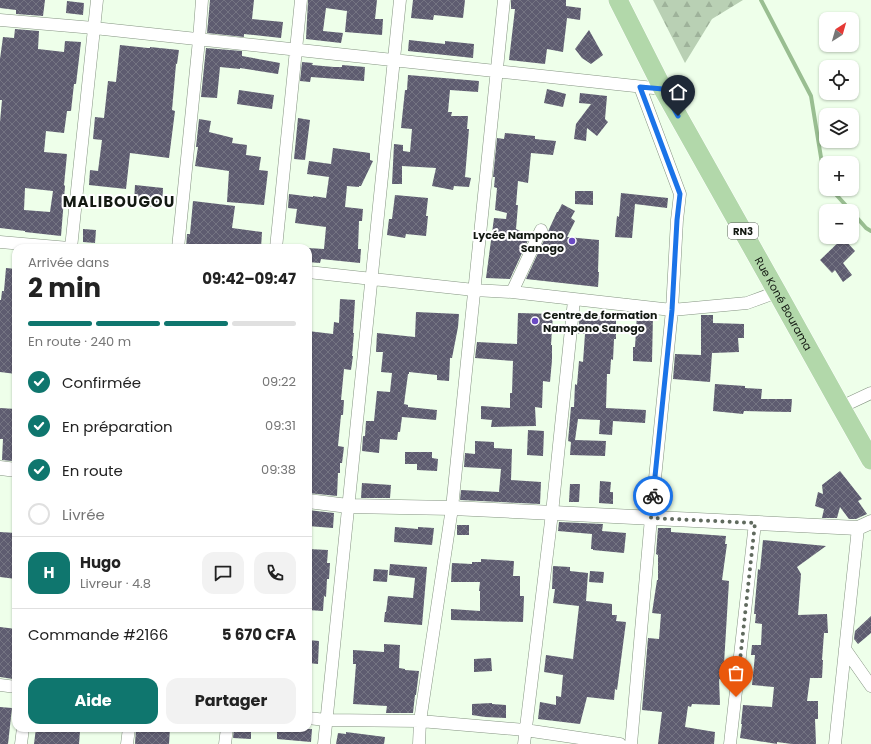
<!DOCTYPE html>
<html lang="fr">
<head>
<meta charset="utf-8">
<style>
  :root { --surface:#fff; --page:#f2f2f2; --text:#222; --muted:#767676; --line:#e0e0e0; --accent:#0f766e }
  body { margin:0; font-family:Poppins,sans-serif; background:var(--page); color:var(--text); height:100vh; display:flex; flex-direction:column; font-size:15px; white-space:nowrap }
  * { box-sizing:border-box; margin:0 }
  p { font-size:13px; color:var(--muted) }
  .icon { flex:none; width:22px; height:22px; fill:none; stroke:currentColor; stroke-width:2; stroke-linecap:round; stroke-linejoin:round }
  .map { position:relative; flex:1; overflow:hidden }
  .sheet { position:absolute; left:12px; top:244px; width:300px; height:488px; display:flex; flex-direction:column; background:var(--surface); border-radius:12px; box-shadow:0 1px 3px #0004 }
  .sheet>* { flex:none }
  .needle { width:26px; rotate:37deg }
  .fabs { position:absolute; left:819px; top:12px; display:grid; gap:8px }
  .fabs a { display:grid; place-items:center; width:40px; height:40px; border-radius:8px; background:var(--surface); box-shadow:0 1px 3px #0004; font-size:20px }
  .pin { position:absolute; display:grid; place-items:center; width:34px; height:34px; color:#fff; margin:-41px -17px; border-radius:50% 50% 50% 0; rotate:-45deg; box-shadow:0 0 4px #0007 }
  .pin .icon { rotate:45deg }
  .courier { position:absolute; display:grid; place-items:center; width:40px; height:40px; margin:-20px; border:3px solid #1a73e8; border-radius:50%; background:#fff; color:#222; box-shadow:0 1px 5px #0007 }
  .headline em { font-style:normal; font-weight:700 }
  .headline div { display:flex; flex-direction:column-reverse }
  .headline { display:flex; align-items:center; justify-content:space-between; height:68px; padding:0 16px }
  h1 { font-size:26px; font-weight:700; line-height:30px }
  .bar { display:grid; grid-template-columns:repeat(4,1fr); gap:6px 4px; align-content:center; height:48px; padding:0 16px }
  .bar i { height:5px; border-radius:3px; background:var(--line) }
  .bar .on { background:var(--accent) }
  .bar p { grid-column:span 4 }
  .line { display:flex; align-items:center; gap:10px; padding:0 16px; border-top:1px solid var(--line) }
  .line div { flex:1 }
  .round { display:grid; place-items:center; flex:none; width:42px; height:42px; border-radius:12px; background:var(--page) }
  ol { padding:0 16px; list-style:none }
  li { display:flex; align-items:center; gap:12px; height:44px }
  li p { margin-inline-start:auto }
  li .icon { padding:4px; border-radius:50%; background:var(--accent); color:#fff; stroke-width:4 }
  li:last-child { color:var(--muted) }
  li i { width:22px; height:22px; border:2px solid var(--line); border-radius:50% }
  .primary-button { display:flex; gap:8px; margin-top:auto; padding:8px 16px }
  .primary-button a { flex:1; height:46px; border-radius:12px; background:var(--accent); color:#fff; font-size:16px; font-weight:700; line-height:46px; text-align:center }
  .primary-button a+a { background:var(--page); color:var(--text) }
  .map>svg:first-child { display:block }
  .forest { fill:url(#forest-firs) }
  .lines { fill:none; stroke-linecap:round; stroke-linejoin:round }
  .stream { stroke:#99be91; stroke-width:4 }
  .building { fill:url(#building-cross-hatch); fill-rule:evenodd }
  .minor-casing { stroke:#859482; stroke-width:13 }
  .tertiary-casing { stroke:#859482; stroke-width:15 }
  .trunk-casing { stroke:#fff; stroke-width:20 }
  .minor { stroke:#fff; stroke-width:12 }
  .tertiary { stroke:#fff; stroke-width:14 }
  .trunk { stroke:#b2d8aa; stroke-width:19 }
  .done { stroke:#606a5e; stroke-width:4; stroke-dasharray:0 7.2 }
  .route { stroke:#1a73e8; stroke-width:5 }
  .poi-dot { fill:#6a4ac3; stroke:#fff; stroke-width:1.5 }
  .labels { text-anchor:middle; stroke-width:4; stroke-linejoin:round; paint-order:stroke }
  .shield { fill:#fff; stroke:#5a5e59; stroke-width:1 }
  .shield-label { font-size:10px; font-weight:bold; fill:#131912 }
  .poi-label { font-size:11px; font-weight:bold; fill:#131912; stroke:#fff; text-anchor:end }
  .street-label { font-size:11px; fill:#131912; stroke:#fff }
  .district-label { font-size:15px; font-weight:bold; letter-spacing:1px; fill:#131912; stroke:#fff }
</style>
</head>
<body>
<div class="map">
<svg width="871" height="744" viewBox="0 0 871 744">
  <defs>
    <pattern id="forest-firs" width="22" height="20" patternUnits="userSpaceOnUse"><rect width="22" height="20" fill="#b9d0b4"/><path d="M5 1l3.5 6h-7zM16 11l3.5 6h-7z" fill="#9eb29a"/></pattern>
    <pattern id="building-cross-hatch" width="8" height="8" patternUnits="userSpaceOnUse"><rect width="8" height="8" fill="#5e5c70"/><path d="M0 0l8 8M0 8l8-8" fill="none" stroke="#747482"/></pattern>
  </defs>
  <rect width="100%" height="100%" fill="#eeffea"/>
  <!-- forest -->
  <path class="forest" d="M 653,0 L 743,0 L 712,19 L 685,63 Z"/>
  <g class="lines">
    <!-- stream -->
    <path class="stream" d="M 761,0 L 811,96 L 825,182 L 826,184
      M 831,189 L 851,211
      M 852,212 L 866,228 L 871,231"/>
  </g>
  <!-- building -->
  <path class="building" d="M 0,0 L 45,0 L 43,16 L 16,14 L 16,10 L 0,8 Z
    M 210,0 L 254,0 L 252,19 L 283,22 L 281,38 L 244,34 L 244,37 L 207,33 Z
    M 308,0 L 377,0 L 375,19 L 383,19 L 382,35 L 345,32 L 347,11 L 326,8 L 323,31 L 343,33 L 341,43 L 306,39 Z
    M 413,0 L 465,0 L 463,18 L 434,15 L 433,20 L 411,18 Z
    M 511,0 L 566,0 L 566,6 L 581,8 L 580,20 L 567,18 L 563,52 L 547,49 L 545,64 L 509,60 L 515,9 L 511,9 Z
    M 67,1 L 84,3 L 83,15 L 66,13 Z
    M 15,29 L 39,31 L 38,49 L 64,52 L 65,41 L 81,42 L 76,84 L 74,84 L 71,111 L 67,111 L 64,133 L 46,131 L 44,152 L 67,154 L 64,185 L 65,186 L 61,236 L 25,232 L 25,231 L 0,228 L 0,122 L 2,100 L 0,100 L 0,59 L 3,37 L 14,38 ZM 25,188 L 53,191 L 50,212 L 24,210 Z
    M 589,30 L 603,55 L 591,64 L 582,58 L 575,49 Z
    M 409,40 L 445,44 L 445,41 L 474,44 L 473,58 L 408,51 Z
    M 120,45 L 148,48 L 150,48 L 150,47 L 179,50 L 177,64 L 176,64 L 172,110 L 175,111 L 169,158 L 130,153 L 126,189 L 89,185 L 90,170 L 98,171 L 102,140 L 93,139 L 95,117 L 104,118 L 108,81 L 116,82 Z
    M 206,48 L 242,51 L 242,56 L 280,63 L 278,74 L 240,68 L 240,69 L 220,67 L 217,98 L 201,97 Z
    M 302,62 L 313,63 L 312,65 L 334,67 L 342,67 L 342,65 L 365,67 L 364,81 L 311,77 L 310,82 L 300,81 Z
    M 408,75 L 479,81 L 478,92 L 450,90 L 448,112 L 452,112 L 451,116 L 468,116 L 467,129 L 469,129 L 465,177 L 471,178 L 469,187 L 454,186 L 453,190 L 432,186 L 436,168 L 402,166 L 402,184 L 392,184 L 394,144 L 403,145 L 403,151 L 410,152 L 412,129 L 401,128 L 405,90 L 407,90 Z
    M 547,89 L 566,94 L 563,107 L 544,103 Z
    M 239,90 L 274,95 L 272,109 L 237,104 Z
    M 580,93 L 607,96 L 605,119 L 608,122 L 597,136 L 587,128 L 586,141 L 574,139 L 576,124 L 591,104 L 579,103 Z
    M 298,118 L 310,120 L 305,160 L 294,159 Z
    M 199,119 L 211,121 L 209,132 L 233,138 L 232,143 L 247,145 L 246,155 L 261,157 L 259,170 L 268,171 L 264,205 L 227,202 L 229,171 L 195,166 L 198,147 L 196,147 Z
    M 505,133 L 535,136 L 535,139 L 556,141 L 553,155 L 531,153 L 528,183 L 518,181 L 516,205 L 518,205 L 516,229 L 530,236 L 510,279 L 486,278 L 494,218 L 506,219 L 507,213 L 495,210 L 497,188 L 494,187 L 495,177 L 493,177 L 497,138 L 504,139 Z
    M 333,148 L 370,153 L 370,160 L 373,161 L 361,186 L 359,186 L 359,187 L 347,186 L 345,207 L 363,209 L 362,221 L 359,221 L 358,249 L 361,249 L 360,263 L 321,259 L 320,263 L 308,262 L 308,248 L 324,249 L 326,227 L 295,223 L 297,209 L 288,208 L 289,194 L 313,197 L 313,196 L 326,198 L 329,177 L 307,174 L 309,161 L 331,164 Z
    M 135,185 L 163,188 L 162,207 L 140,206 L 140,203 L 134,203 Z
    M 575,191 L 593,191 L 593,205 L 575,204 Z
    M 621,193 L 668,198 L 667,208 L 635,204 L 632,238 L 615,237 L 617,216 L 619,217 Z
    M 395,195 L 428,198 L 426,216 L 428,216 L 426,236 L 406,234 L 405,238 L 387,235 L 389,219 L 392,219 Z
    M 193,201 L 235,206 L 232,228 L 262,232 L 261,248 L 186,248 L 187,234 L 190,234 Z
    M 562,204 L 575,211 L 571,218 L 575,221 L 567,237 L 599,240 L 598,272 L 599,272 L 598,287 L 526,279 L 557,212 L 558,212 Z
    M 83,229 L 96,230 L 95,243 L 83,242 Z
    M 843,238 L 855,251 L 843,263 L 852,275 L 843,282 L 835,270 L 832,273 L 820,260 Z
    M 6,268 L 16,269 L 13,301 L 14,315 L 12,333 L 16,333 L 16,374 L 0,372 L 0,300 L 1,300 L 2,291 L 4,291 Z
    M 340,299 L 355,300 L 353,333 L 354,333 L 352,356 L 353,356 L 351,370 L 344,369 L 341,400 L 344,400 L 343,415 L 341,415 L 338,446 L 344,447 L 342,463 L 340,463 L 340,473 L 338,473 L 337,496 L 308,493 L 308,331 L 333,334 L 334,322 L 339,323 Z
    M 416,312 L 459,314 L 458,327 L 452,358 L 450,358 L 449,381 L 437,380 L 437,375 L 409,372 L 409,374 L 408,374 L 404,404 L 408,405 L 408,407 L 437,410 L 436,420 L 402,417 L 400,432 L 398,432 L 397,440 L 380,439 L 379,453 L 362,451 L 363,436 L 365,436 L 366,421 L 374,421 L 377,391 L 390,392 L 392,373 L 381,372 L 383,352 L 376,352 L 377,333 L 415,337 Z
    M 518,313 L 553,314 L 551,345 L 552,345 L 552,360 L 550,382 L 543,381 L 542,408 L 535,407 L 536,426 L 491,427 L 492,420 L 481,419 L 481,406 L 510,408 L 510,393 L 512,393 L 513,361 L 475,358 L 477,342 L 517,344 Z
    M 580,313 L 616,314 L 616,339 L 614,339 L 613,360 L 611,359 L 610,374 L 607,374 L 606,408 L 646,410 L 645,423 L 613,421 L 612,435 L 599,434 L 600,420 L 578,419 L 575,440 L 606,441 L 605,456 L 570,455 L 571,442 L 568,441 L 571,407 L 574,407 L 575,384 L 577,385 L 579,361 L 583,362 L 585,334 L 578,334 Z
    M 637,314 L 653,315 L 652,362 L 633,361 L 633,347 L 635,347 Z
    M 701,315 L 713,315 L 713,323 L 744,324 L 744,338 L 738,338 L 739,352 L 712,353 L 710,382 L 673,379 L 675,354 L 701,355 Z
    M 715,384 L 745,386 L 745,388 L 762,389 L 761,399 L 792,399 L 791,412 L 744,411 L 743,414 L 713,411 Z
    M 0,408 L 16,409 L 16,459 L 12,458 L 12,461 L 2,460 L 3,439 L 0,439 Z
    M 528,430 L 544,431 L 543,456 L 527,455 Z
    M 475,441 L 494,442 L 494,448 L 512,449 L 511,480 L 541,482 L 540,504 L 460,500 L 461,490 L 499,492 L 501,469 L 464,467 L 465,453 L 475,454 Z
    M 405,452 L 432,452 L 432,458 L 438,459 L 437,471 L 417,470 L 417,464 L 405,464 Z
    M 840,471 L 862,499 L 858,501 L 867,514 L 856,519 L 849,519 L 840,507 L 837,518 L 822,518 L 824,509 L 815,506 L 818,492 L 823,494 L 822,485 Z
    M 600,481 L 611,482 L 610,492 L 613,492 L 613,504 L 599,503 Z
    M 362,483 L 391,485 L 390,498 L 361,498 Z
    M 570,484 L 580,484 L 579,502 L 569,502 Z
    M 308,510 L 334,513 L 333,528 L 308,526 Z
    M 559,522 L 603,524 L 602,531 L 626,533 L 624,553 L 593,550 L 593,549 L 591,549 L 592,534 L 558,531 Z
    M 457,525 L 469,525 L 469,535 L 457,535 Z
    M 395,527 L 418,529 L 418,527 L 434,528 L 432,545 L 394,542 Z
    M 658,528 L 671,528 L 671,532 L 726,536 L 725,544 L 727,544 L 722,580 L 729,581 L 723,680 L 719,679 L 720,705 L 692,704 L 691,707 L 688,706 L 685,727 L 715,732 L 714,744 L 658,744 L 662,712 L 642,710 L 648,638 L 659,639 L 661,614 L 652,613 L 657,580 L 658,580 L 658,555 L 656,554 Z
    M 0,532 L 16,533 L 16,579 L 0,577 Z
    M 763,540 L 826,546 L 797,567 L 801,574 L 798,615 L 827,614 L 828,633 L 824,633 L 822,660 L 823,660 L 822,678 L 810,678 L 807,701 L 818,701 L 818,719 L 815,719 L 816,744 L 792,744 L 777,742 L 777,744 L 740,738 L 742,724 L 741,724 L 743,705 L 772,707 L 774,687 L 752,685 L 755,655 L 751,655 L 752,645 L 761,645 L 762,624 L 755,623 L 756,614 L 754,614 L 758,569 L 760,570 Z
    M 308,549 L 328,550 L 327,563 L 330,563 L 329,579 L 327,579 L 326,597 L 324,596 L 323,611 L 308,610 Z
    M 481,559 L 514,561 L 513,576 L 520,576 L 520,596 L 524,596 L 523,622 L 451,620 L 451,609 L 480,611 L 480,591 L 479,591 L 480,582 L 451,582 L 452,563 L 472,564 L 472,562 L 481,562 Z
    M 390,564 L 427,567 L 422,625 L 384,622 L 385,612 L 386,612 L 388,596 L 413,598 L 415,578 L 389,575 Z
    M 553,566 L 570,567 L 570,571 L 588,573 L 586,601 L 612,604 L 612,615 L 617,615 L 616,621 L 626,622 L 617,690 L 615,689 L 614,700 L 587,697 L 580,724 L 538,719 L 540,702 L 556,705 L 556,696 L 561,697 L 563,675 L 544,672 L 546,655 L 573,659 L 579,606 L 553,603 L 555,589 L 552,589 Z
    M 374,569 L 388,570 L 387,582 L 373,581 Z
    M 590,571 L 604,572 L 603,583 L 589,582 Z
    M 871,616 L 871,633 L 858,644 L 854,639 L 855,631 Z
    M 0,627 L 16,629 L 16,649 L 13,679 L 0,677 Z
    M 308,640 L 319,641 L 318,664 L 308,663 Z
    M 384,644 L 400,645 L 399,668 L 405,669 L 405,670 L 419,671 L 416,695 L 415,695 L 413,713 L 386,713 L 387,706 L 353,704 L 356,664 L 353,664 L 353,650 L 384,652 Z
    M 491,658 L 492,671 L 474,672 L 474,659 Z
    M 492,703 L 492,704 L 506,705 L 506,718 L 485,717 L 472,715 L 472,704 Z
    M 0,707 L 12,708 L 8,744 L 0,744 Z
    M 36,728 L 55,728 L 80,731 L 79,744 L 34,744 Z
    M 136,728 L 170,728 L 169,744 L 135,744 Z
    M 234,728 L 251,728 L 251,739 L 233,738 Z
    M 277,728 L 312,729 L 311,742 L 277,739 Z
    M 346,732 L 385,737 L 384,744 L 336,744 L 338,733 L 346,734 Z"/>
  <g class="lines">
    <!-- minor casing -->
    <g class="minor-casing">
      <path id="minor" d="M 0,20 L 94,28 L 663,89
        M 0,242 L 69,248
        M 71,248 L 97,0
        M 178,248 L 199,40 L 202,0
        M 276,248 L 301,0
        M 308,272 L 474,290 L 512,292 L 672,310 L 747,303 L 777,292
        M 512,292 L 541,230
        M 841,407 L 871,393
        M 845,649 L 871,686
        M 0,685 L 16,687
        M 308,718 L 326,720 L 420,721 L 525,730 L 620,744
        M 21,744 L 23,728
        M 127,744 L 129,728
        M 225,744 L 227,728
        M 324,744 L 400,0
        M 419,744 L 420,721 L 452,508 L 504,0
        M 524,744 L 552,513 L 574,300
        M 631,744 L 651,518 L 672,310 L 677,220 L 680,194 L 640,87
        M 730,744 L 755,523
        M 835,744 L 858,528"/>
    </g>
    <!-- tertiary casing -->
    <g class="tertiary-casing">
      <path id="tertiary" d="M 0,468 L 16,470
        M 308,501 L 348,506 L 452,508 L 858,528 L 871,522"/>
    </g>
    <!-- trunk casing -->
    <g class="trunk-casing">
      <g id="trunk">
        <path id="s1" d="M 618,0 L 663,89 L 777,292 L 841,407 L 871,460"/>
      </g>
    </g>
    <!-- minor -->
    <use href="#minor" class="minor"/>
    <!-- tertiary -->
    <use href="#tertiary" class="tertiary"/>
    <!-- trunk -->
    <use href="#trunk" class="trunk"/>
  </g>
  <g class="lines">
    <!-- done -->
    <path class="done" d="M 653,496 L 651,518 L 755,523 L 736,697"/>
    <!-- route -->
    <path class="route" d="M 653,496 L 672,310 L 677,220 L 680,194 L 640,87 L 663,89 L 678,116"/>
  </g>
  <!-- markers -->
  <g class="poi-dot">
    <circle cx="572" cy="241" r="4"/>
    <circle cx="535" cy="321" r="4"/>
  </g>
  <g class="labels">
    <!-- shield labels -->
    <rect class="shield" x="728" y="223" width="30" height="16" rx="3"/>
    <g class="shield-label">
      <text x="743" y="235">RN3</text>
    </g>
    <!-- poi labels -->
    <g class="poi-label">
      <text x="564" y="239">Lycée Nampono<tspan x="564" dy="13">Sanogo</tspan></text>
      <text x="543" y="319" text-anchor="start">Centre de formation<tspan x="543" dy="13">Nampono Sanogo</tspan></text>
    </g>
    <!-- street labels -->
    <g class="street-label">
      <text dy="4" stroke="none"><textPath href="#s1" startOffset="346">Rue Koné Bourama</textPath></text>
    </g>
    <!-- district labels -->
    <g class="district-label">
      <text x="119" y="207">MALIBOUGOU</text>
    </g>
  </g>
</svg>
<div class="fabs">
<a><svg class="needle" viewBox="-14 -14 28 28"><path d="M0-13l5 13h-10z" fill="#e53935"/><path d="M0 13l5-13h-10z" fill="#767676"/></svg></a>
<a><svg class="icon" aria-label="locate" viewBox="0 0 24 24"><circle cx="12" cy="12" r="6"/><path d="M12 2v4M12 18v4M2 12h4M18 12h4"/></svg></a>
<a><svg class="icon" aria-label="layers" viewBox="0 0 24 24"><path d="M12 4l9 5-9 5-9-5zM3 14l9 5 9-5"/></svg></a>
<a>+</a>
<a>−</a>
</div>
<div class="pin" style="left:736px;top:697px;background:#ea580c"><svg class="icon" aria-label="bag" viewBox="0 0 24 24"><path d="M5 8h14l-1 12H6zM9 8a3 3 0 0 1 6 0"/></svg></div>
<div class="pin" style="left:678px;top:116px;background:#1f2937"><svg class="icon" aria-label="home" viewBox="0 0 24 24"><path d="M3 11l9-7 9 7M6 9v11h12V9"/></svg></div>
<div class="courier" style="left:653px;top:496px"><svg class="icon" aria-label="bike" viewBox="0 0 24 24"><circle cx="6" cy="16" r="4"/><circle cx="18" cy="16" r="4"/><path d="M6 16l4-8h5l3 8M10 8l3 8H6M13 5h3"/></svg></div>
<section class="sheet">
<div class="headline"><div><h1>2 min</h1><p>Arrivée dans</p></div><em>09:42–09:47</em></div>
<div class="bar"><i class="on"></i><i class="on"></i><i class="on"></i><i></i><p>En route · 240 m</p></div>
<ol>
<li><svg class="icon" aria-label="check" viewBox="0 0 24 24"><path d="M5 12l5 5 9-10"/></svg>Confirmée<p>09:22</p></li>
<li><svg class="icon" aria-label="check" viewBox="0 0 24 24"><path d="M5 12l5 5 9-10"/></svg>En préparation<p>09:31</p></li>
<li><svg class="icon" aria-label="check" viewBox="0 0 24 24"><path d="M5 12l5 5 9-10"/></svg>En route<p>09:38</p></li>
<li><i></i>Livrée</li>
</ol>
<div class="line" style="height:72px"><b class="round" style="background:var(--accent);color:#fff">H</b><div><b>Hugo</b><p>Livreur · 4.8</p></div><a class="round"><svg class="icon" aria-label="chat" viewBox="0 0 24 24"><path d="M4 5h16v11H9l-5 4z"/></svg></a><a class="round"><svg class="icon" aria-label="phone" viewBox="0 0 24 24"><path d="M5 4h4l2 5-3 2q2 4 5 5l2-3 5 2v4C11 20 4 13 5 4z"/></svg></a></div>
<div class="line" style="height:52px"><div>Commande #2166</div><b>5 670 CFA</b></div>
<div class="primary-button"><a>Aide</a><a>Partager</a></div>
</section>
</div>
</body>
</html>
